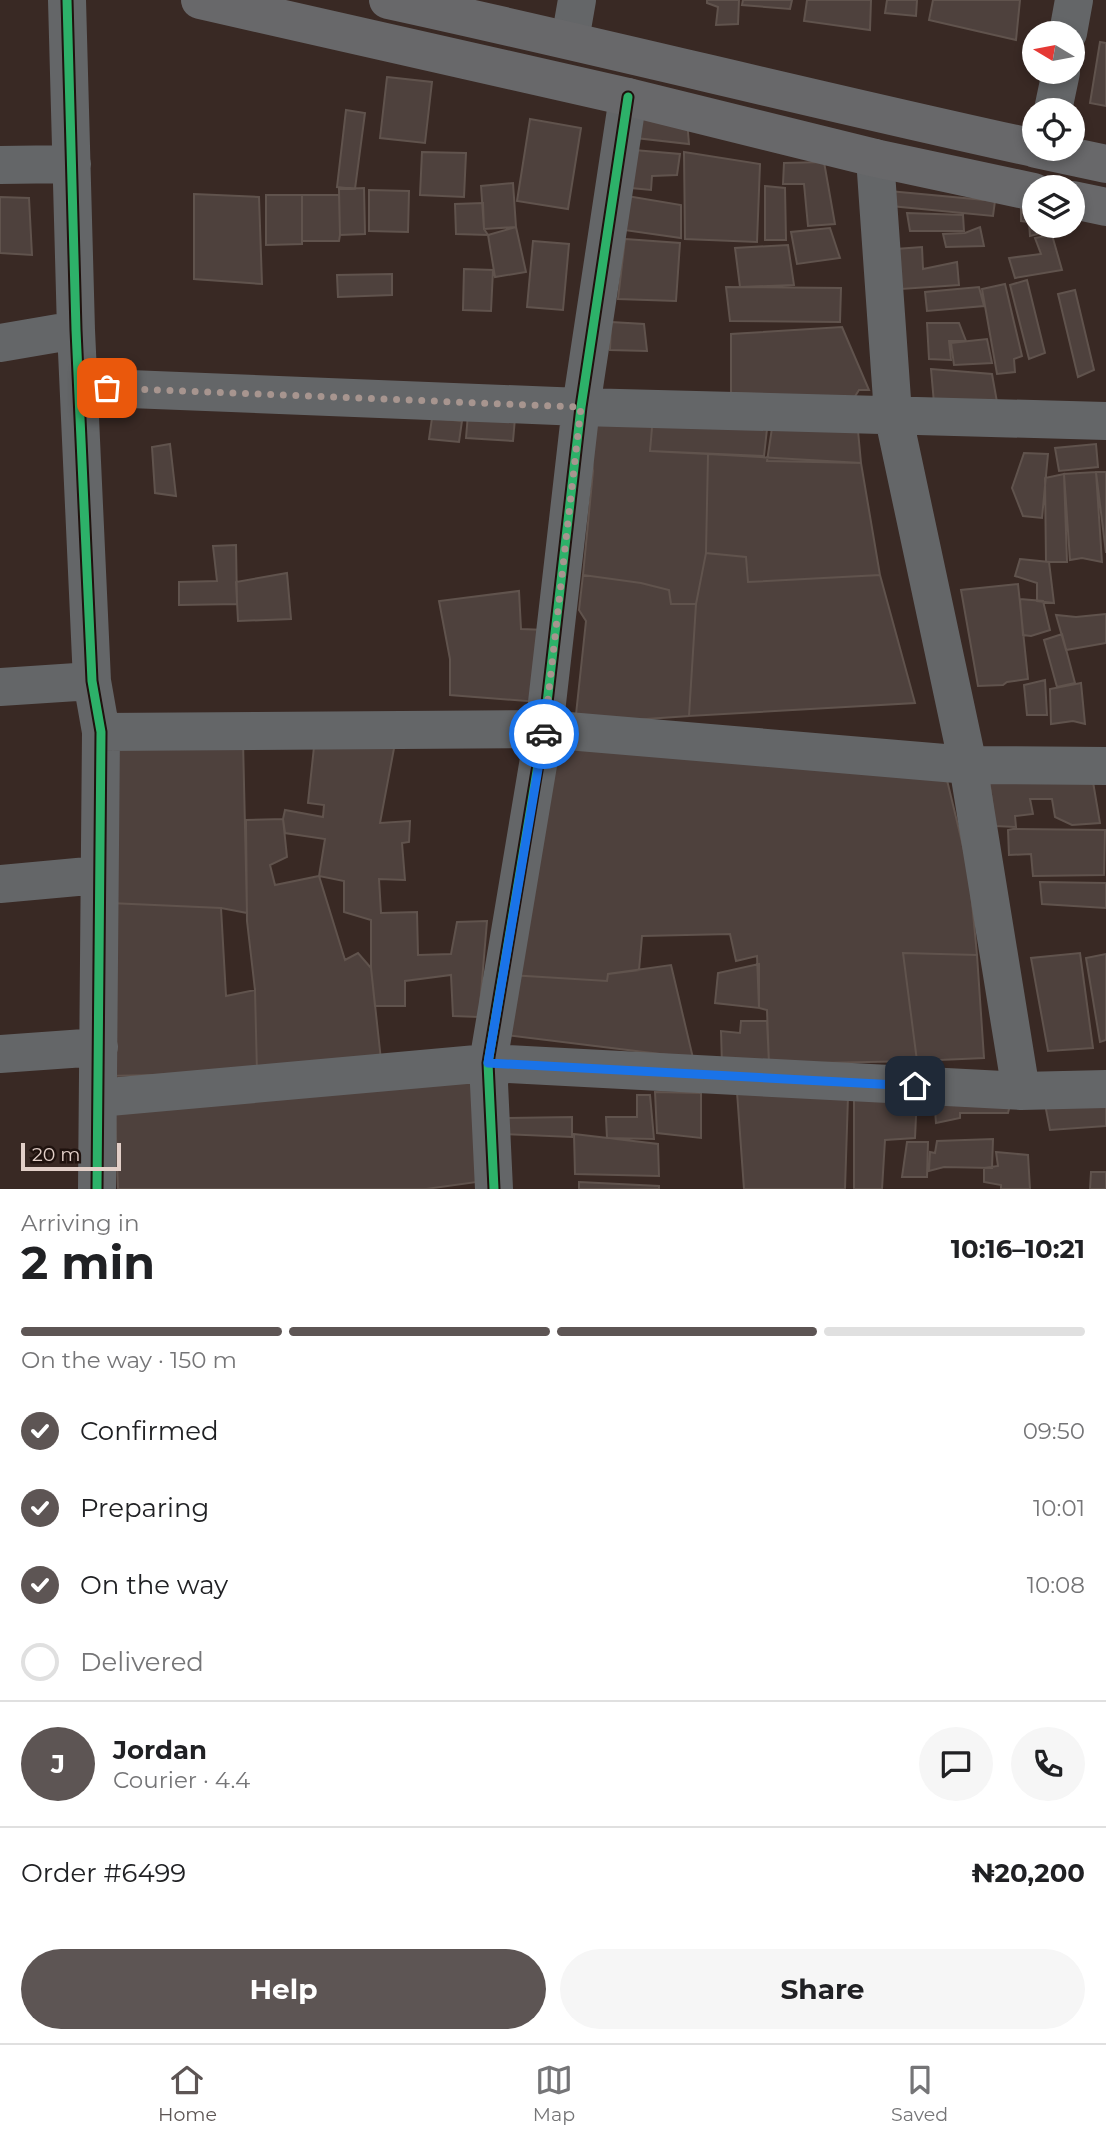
<!DOCTYPE html>
<html lang="en">
<head>
<meta charset="utf-8">
<style>
  :root { --surface:#fff; --page:#f6f6f6; --text:#202124; --muted:#757577; --line:#e0e0e0; --accent:#5d5554 }
  body { margin:0; font-family:Montserrat,sans-serif; background:var(--page); color:var(--text); height:100vh; display:flex; flex-direction:column; font-size:26px; white-space:nowrap }
  * { box-sizing:border-box; margin:0 }
  p { font-size:23px; color:var(--muted) }
  .icon { flex:none; width:38px; height:38px; fill:none; stroke:currentColor; stroke-width:2; stroke-linecap:round; stroke-linejoin:round }
  .map { position:relative; height:1189px; overflow:hidden }
  .side { display:flex; flex-direction:column; background:var(--surface); flex:1 }
  .side>* { flex:none }
  .needle { width:46px; rotate:280deg }
  .fabs { position:absolute; left:1022px; top:21px; display:grid; gap:14px }
  .fabs a { display:grid; place-items:center; width:63px; height:63px; border-radius:50%; background:var(--surface); box-shadow:0 4px 10px #0003; font-size:35px }
  .scale { position:absolute; left:21px; bottom:18px; width:100px; box-sizing:border-box; padding-left:7px; border:4px solid #e2cfc8; border-top:0; font-size:19px; line-height:24px; white-space:nowrap; color:#e2cfc8; -webkit-text-stroke:5px #1f120e; paint-order:stroke }
  .pin { position:absolute; display:grid; place-items:center; width:60px; height:60px; color:#fff; margin:-30px; border-radius:14px; box-shadow:0 4px 10px #0006 }
  .courier { position:absolute; display:grid; place-items:center; width:70px; height:70px; margin:-35px; border:5px solid #1a73e8; border-radius:50%; background:#fff; color:#222; box-shadow:0 2px 9px #0007 }
  .overview em { font-style:normal; font-weight:700 }
  .overview div { display:flex; flex-direction:column-reverse }
  .overview { display:flex; align-items:center; justify-content:space-between; height:119px; padding:0 21px }
  h1 { font-size:46px; font-weight:700; line-height:52px }
  .bar { display:grid; grid-template-columns:repeat(4,1fr); gap:10px 7px; align-content:center; height:84px; padding:0 21px }
  .bar i { height:9px; border-radius:5px; background:var(--line) }
  .bar .current { background:var(--accent) }
  .bar p { grid-column:span 4 }
  .line { display:flex; align-items:center; gap:18px; padding:0 21px; border-top:2px solid var(--line) }
  .line div { flex:1 }
  .round { display:grid; place-items:center; flex:none; width:74px; height:74px; border-radius:37px; background:var(--page) }
  ol { padding:0 21px; list-style:none }
  li { display:flex; align-items:center; gap:21px; height:77px }
  li p { margin-inline-start:auto }
  li .icon { padding:7px; border-radius:50%; background:var(--accent); color:#fff; stroke-width:4 }
  li:last-child { color:var(--muted) }
  li i { width:38px; height:38px; border:4px solid var(--line); border-radius:50% }
  .cta { display:flex; gap:14px; margin-top:auto; padding:14px 21px }
  .cta a { flex:1; height:80px; border-radius:42px; background:var(--accent); color:#fff; font-size:28px; font-weight:700; line-height:80px; text-align:center }
  .cta a+a { background:var(--page); color:var(--text) }
  .tabs { display:flex; justify-content:space-around; align-items:center; height:98px; border-top:2px solid var(--line); background:var(--surface); font-size:19px; color:var(--muted) }
  .tabs a { display:grid; justify-items:center; gap:4px }
  .tabs .current { color:var(--accent) }
  .map>svg:first-child { display:block }
  .building { fill:#4e413d; stroke:#60534d; stroke-width:2 }
  .lines { fill:none; stroke-linecap:round; stroke-linejoin:round }
  .street { stroke:#646668; stroke-width:38 }
  .secondary { stroke:#68686a; stroke-width:38 }
  .cycleway-casing { stroke:#1f120e; stroke-width:13 }
  .cycleway { stroke:#2db169; stroke-width:9 }
  .done { stroke:#a7958f; stroke-width:7; stroke-dasharray:0 12.6 }
  .route { stroke:#1a73e8; stroke-width:9 }
</style>
</head>
<body>
<div class="map">
<svg width="1106" height="1189" viewBox="0 0 1106 1189">
  <rect width="100%" height="100%" fill="#392924"/>
  <!-- building -->
  <path class="building" d="M 707,0 L 739,0 L 738,24 L 716,25 L 718,7 L 707,3 Z
    M 743,0 L 792,0 L 790,9 L 742,5 Z
    M 807,0 L 871,0 L 870,30 L 804,21 Z
    M 887,0 L 917,0 L 916,16 L 885,13 Z
    M 933,0 L 1020,0 L 1016,40 L 929,20 Z
    M 1100,42 L 1106,43 L 1106,106 L 1090,103 Z
    M 387,77 L 432,82 L 425,143 L 380,138 Z
    M 346,110 L 365,113 L 355,189 L 337,187 Z
    M 637,114 L 687,121 L 689,144 L 636,138 Z
    M 530,119 L 581,128 L 568,209 L 517,201 Z
    M 634,150 L 680,154 L 677,175 L 652,176 L 651,190 L 631,188 Z
    M 422,152 L 466,153 L 464,197 L 420,195 Z
    M 684,152 L 760,164 L 757,242 L 685,239 Z
    M 824,162 L 835,224 L 808,226 L 804,184 L 783,184 L 784,163 Z
    M 513,183 L 516,227 L 484,229 L 481,186 Z
    M 765,186 L 785,188 L 786,240 L 765,240 Z
    M 364,188 L 365,234 L 340,235 L 339,189 Z
    M 369,190 L 409,191 L 408,232 L 369,231 Z
    M 889,191 L 995,201 L 993,216 L 891,206 Z
    M 194,194 L 259,197 L 262,284 L 194,279 Z
    M 266,195 L 302,195 L 302,244 L 266,245 Z
    M 302,195 L 339,195 L 340,235 L 339,241 L 302,241 Z
    M 627,196 L 681,205 L 681,238 L 624,230 Z
    M 0,197 L 29,198 L 32,255 L 0,253 Z
    M 483,203 L 484,229 L 488,235 L 456,234 L 455,204 Z
    M 1021,205 L 1034,206 L 1034,226 L 1049,226 L 1050,231 L 1030,236 L 1029,222 L 1021,221 Z
    M 907,213 L 963,215 L 964,231 L 910,231 Z
    M 516,227 L 526,272 L 495,277 L 488,235 Z
    M 980,227 L 984,246 L 946,247 L 943,234 L 965,233 Z
    M 830,228 L 840,258 L 797,264 L 791,232 Z
    M 1052,235 L 1062,270 L 1015,278 L 1009,258 L 1041,254 L 1035,238 Z
    M 625,239 L 680,243 L 676,301 L 618,299 Z
    M 533,241 L 569,244 L 563,310 L 527,307 Z
    M 788,245 L 794,285 L 740,287 L 735,248 Z
    M 922,247 L 923,269 L 957,262 L 959,285 L 901,289 L 896,249 Z
    M 464,269 L 493,270 L 491,311 L 463,310 Z
    M 392,274 L 392,295 L 338,297 L 337,275 Z
    M 1027,280 L 1045,353 L 1029,359 L 1010,285 Z
    M 1005,284 L 1022,356 L 1014,359 L 1015,372 L 997,374 L 982,289 Z
    M 726,287 L 841,288 L 840,322 L 730,321 Z
    M 979,287 L 984,306 L 927,311 L 925,292 Z
    M 1075,290 L 1094,370 L 1078,377 L 1058,294 Z
    M 611,322 L 644,324 L 647,351 L 610,350 Z
    M 927,323 L 959,323 L 966,341 L 949,341 L 951,360 L 929,359 Z
    M 842,327 L 869,390 L 859,390 L 854,398 L 731,393 L 731,334 Z
    M 987,339 L 992,363 L 954,365 L 951,343 Z
    M 931,369 L 992,374 L 997,402 L 934,403 Z
    M 468,414 L 515,418 L 513,441 L 466,438 Z
    M 653,416 L 768,420 L 764,456 L 650,451 Z
    M 653,416 L 650,451 L 708,454 L 706,553 L 696,604 L 671,604 L 669,590 L 641,583 L 583,575 L 593,471 L 589,423 Z
    M 432,418 L 462,421 L 459,442 L 429,439 Z
    M 772,428 L 858,431 L 861,463 L 767,461 Z
    M 170,444 L 176,496 L 155,493 L 152,447 Z
    M 1096,444 L 1098,467 L 1059,471 L 1055,448 Z
    M 1024,453 L 1048,454 L 1042,518 L 1023,516 L 1012,488 Z
    M 708,454 L 861,463 L 880,575 L 748,582 L 746,557 L 706,553 Z
    M 1096,472 L 1102,562 L 1082,558 L 1070,560 L 1064,474 Z
    M 1096,472 L 1106,472 L 1106,553 Z
    M 1064,474 L 1067,562 L 1046,562 L 1045,478 Z
    M 236,545 L 237,604 L 179,605 L 179,582 L 217,581 L 213,546 Z
    M 706,553 L 746,557 L 748,582 L 880,575 L 915,703 L 689,716 L 696,604 Z
    M 1020,559 L 1049,562 L 1054,603 L 1037,601 L 1037,583 L 1015,576 Z
    M 287,573 L 291,619 L 238,621 L 236,582 Z
    M 583,575 L 641,583 L 669,590 L 671,604 L 696,604 L 689,716 L 575,724 L 586,621 L 579,610 Z
    M 1018,584 L 1028,679 L 1007,682 L 1003,685 L 978,686 L 961,590 Z
    M 519,591 L 521,629 L 546,630 L 539,702 L 450,695 L 450,659 L 439,601 Z
    M 1020,599 L 1043,601 L 1050,630 L 1031,636 L 1023,635 Z
    M 1106,614 L 1106,643 L 1066,650 L 1056,615 L 1076,617 Z
    M 1062,634 L 1075,683 L 1057,687 L 1044,640 Z
    M 1045,680 L 1047,715 L 1027,715 L 1024,685 Z
    M 1081,683 L 1085,724 L 1073,721 L 1051,724 L 1050,689 Z
    M 243,741 L 247,913 L 221,908 L 110,903 L 113,748 Z
    M 395,743 L 380,823 L 410,821 L 409,842 L 402,843 L 405,880 L 379,879 L 381,913 L 417,912 L 418,955 L 451,954 L 457,922 L 487,921 L 479,1017 L 453,1016 L 451,975 L 405,981 L 405,1006 L 375,1006 L 371,968 L 371,920 L 344,912 L 344,881 L 319,876 L 325,839 L 285,833 L 283,819 L 285,810 L 323,817 L 324,805 L 308,803 L 314,747 Z
    M 555,747 L 946,776 L 969,871 L 977,955 L 903,953 L 917,1061 L 769,1064 L 767,1010 L 759,1008 L 757,956 L 736,961 L 730,934 L 642,936 L 639,970 L 608,974 L 607,981 L 510,975 Z
    M 1092,776 L 1100,823 L 1072,825 L 1055,817 L 1052,799 L 1030,799 L 1033,814 L 1015,816 L 1016,827 L 995,826 L 989,778 Z
    M 283,819 L 287,857 L 270,865 L 275,885 L 319,876 L 345,960 L 358,953 L 371,968 L 381,1060 L 257,1073 L 255,990 L 247,921 L 246,820 Z
    M 1013,829 L 1105,830 L 1104,875 L 1033,876 L 1031,854 L 1009,855 L 1008,830 Z
    M 1040,882 L 1106,883 L 1106,908 L 1042,904 Z
    M 110,903 L 221,908 L 226,996 L 255,990 L 257,1073 L 106,1076 Z
    M 903,953 L 977,955 L 984,1058 L 917,1061 Z
    M 1080,953 L 1093,1048 L 1048,1051 L 1031,958 Z
    M 1106,954 L 1106,1040 L 1100,1042 L 1086,958 Z
    M 759,964 L 759,1008 L 715,1003 L 718,973 Z
    M 671,965 L 693,1058 L 505,1035 L 510,975 L 607,981 L 608,974 Z
    M 741,1021 L 767,1021 L 769,1064 L 722,1065 L 721,1031 L 740,1033 Z
    M 479,1074 L 477,1182 L 426,1189 L 118,1189 L 115,1111 Z
    M 655,1092 L 701,1093 L 701,1138 L 657,1133 Z
    M 737,1092 L 848,1096 L 845,1189 L 744,1189 Z
    M 637,1095 L 650,1095 L 654,1139 L 607,1138 L 606,1117 L 637,1117 Z
    M 917,1095 L 915,1138 L 885,1140 L 882,1189 L 854,1189 L 854,1096 Z
    M 1106,1096 L 1106,1126 L 1050,1130 L 1044,1099 Z
    M 934,1097 L 1010,1105 L 1008,1113 L 960,1113 L 960,1118 L 936,1123 Z
    M 572,1117 L 572,1137 L 505,1134 L 504,1118 Z
    M 574,1134 L 658,1144 L 659,1176 L 575,1174 Z
    M 993,1139 L 992,1168 L 944,1167 L 929,1171 L 930,1152 L 935,1153 L 937,1141 Z
    M 907,1142 L 928,1142 L 927,1177 L 902,1177 Z
    M 996,1152 L 1028,1155 L 1030,1189 L 1001,1189 L 1001,1185 L 984,1182 L 984,1168 L 998,1166 Z
    M 1091,1172 L 1106,1172 L 1106,1189 L 1090,1189 Z
    M 579,1182 L 659,1186 L 659,1189 L 579,1189 Z"/>
  <g class="lines">
    <!-- street -->
    <path class="street" d="M 67,0 L 76,330 L 92,681 L 101,732 L 97,1189
      M 1068,33 L 1074,0
      M 570,40 L 577,0
      M 1053,110 L 1061,72
      M 875,158 L 893,414 L 968,765 L 1021,1091
      M 0,165 L 72,164
      M 0,343 L 76,330
      M 79,387 L 581,407 L 1106,421
      M 0,687 L 92,681
      M 101,732 L 544,729 L 968,765 L 1106,766
      M 0,884 L 99,875
      M 0,1054 L 99,1047
      M 98,1098 L 488,1063 L 1021,1091 L 1106,1089
      M 494,1189 L 488,1063 L 544,729 L 581,407 L 628,97"/>
    <!-- secondary -->
    <path class="secondary" d="M 200,0 L 628,97 L 875,158 L 1034,192
      M 388,0 C 604,47 818,101 1034,148
      M 1036,149 L 1106,164
      M 1073,200 L 1106,207"/>
    <!-- cycleway casing -->
    <g class="cycleway-casing">
      <path id="cycleway" d="M 67,0 L 76,330 L 92,681 L 101,732 L 97,1189
        M 494,1189 L 488,1063 L 544,729 L 581,407 L 628,97"/>
    </g>
    <!-- cycleway -->
    <use href="#cycleway" class="cycleway"/>
  </g>
  <g class="lines">
    <!-- done -->
    <path class="done" d="M 107,388 L 581,407 L 544,734"/>
    <!-- route -->
    <path class="route" d="M 544,734 L 488,1063 L 915,1086"/>
  </g>
</svg>
<div class="fabs">
<a><svg class="needle" viewBox="-14 -14 28 28"><path d="M0-13l5 13h-10z" fill="#e53935"/><path d="M0 13l5-13h-10z" fill="#757577"/></svg></a>
<a><svg class="icon" aria-label="locate" viewBox="0 0 24 24"><circle cx="12" cy="12" r="6"/><path d="M12 2v4M12 18v4M2 12h4M18 12h4"/></svg></a>
<a><svg class="icon" aria-label="layers" viewBox="0 0 24 24"><path d="M12 4l9 5-9 5-9-5zM3 14l9 5 9-5"/></svg></a>
</div>
<div class="scale">20 m</div>
<div class="pin" style="left:107px;top:388px;background:#ea580c"><svg class="icon" aria-label="bag" viewBox="0 0 24 24"><path d="M5 8h14l-1 12H6zM9 8a3 3 0 0 1 6 0"/></svg></div>
<div class="pin" style="left:915px;top:1086px;background:#1f2937"><svg class="icon" aria-label="home" viewBox="0 0 24 24"><path d="M3 11l9-7 9 7M6 9v11h12V9"/></svg></div>
<div class="courier" style="left:544px;top:734px"><svg class="icon" aria-label="car" viewBox="0 0 24 24"><path d="M5 17H2v-5l4-1 3-4h7l3 4 3 1v5h-3M9 17h6M6 11h13"/><circle cx="7" cy="17" r="2"/><circle cx="17" cy="17" r="2"/></svg></div>
</div>
<section class="side">
<div class="overview"><div><h1>2 min</h1><p>Arriving in</p></div><em>10:16–10:21</em></div>
<div class="bar"><i class="current"></i><i class="current"></i><i class="current"></i><i></i><p>On the way · 150 m</p></div>
<ol>
<li><svg class="icon" aria-label="check" viewBox="0 0 24 24"><path d="M5 12l5 5 9-10"/></svg>Confirmed<p>09:50</p></li>
<li><svg class="icon" aria-label="check" viewBox="0 0 24 24"><path d="M5 12l5 5 9-10"/></svg>Preparing<p>10:01</p></li>
<li><svg class="icon" aria-label="check" viewBox="0 0 24 24"><path d="M5 12l5 5 9-10"/></svg>On the way<p>10:08</p></li>
<li><i></i>Delivered</li>
</ol>
<div class="line" style="height:126px"><b class="round" style="background:var(--accent);color:#fff">J</b><div><b>Jordan</b><p>Courier · 4.4</p></div><a class="round"><svg class="icon" aria-label="chat" viewBox="0 0 24 24"><path d="M4 5h16v11H9l-5 4z"/></svg></a><a class="round"><svg class="icon" aria-label="phone" viewBox="0 0 24 24"><path d="M5 4h4l2 5-3 2q2 4 5 5l2-3 5 2v4C11 20 4 13 5 4z"/></svg></a></div>
<div class="line" style="height:91px"><div>Order #6499</div><b>₦20,200</b></div>
<div class="cta"><a>Help</a><a>Share</a></div>
</section>
<nav class="tabs">
<a class="current"><svg class="icon" aria-label="home" viewBox="0 0 24 24"><path d="M3 11l9-7 9 7M6 9v11h12V9"/></svg>Home</a>
<a><svg class="icon" aria-label="map" viewBox="0 0 24 24"><path d="M3 6l6-2 6 2 6-2v14l-6 2-6-2-6 2zM9 4v14M15 6v14"/></svg>Map</a>
<a><svg class="icon" aria-label="saved" viewBox="0 0 24 24"><path d="M7 4h10v16l-5-4-5 4z"/></svg>Saved</a>
</nav>
</body>
</html>
